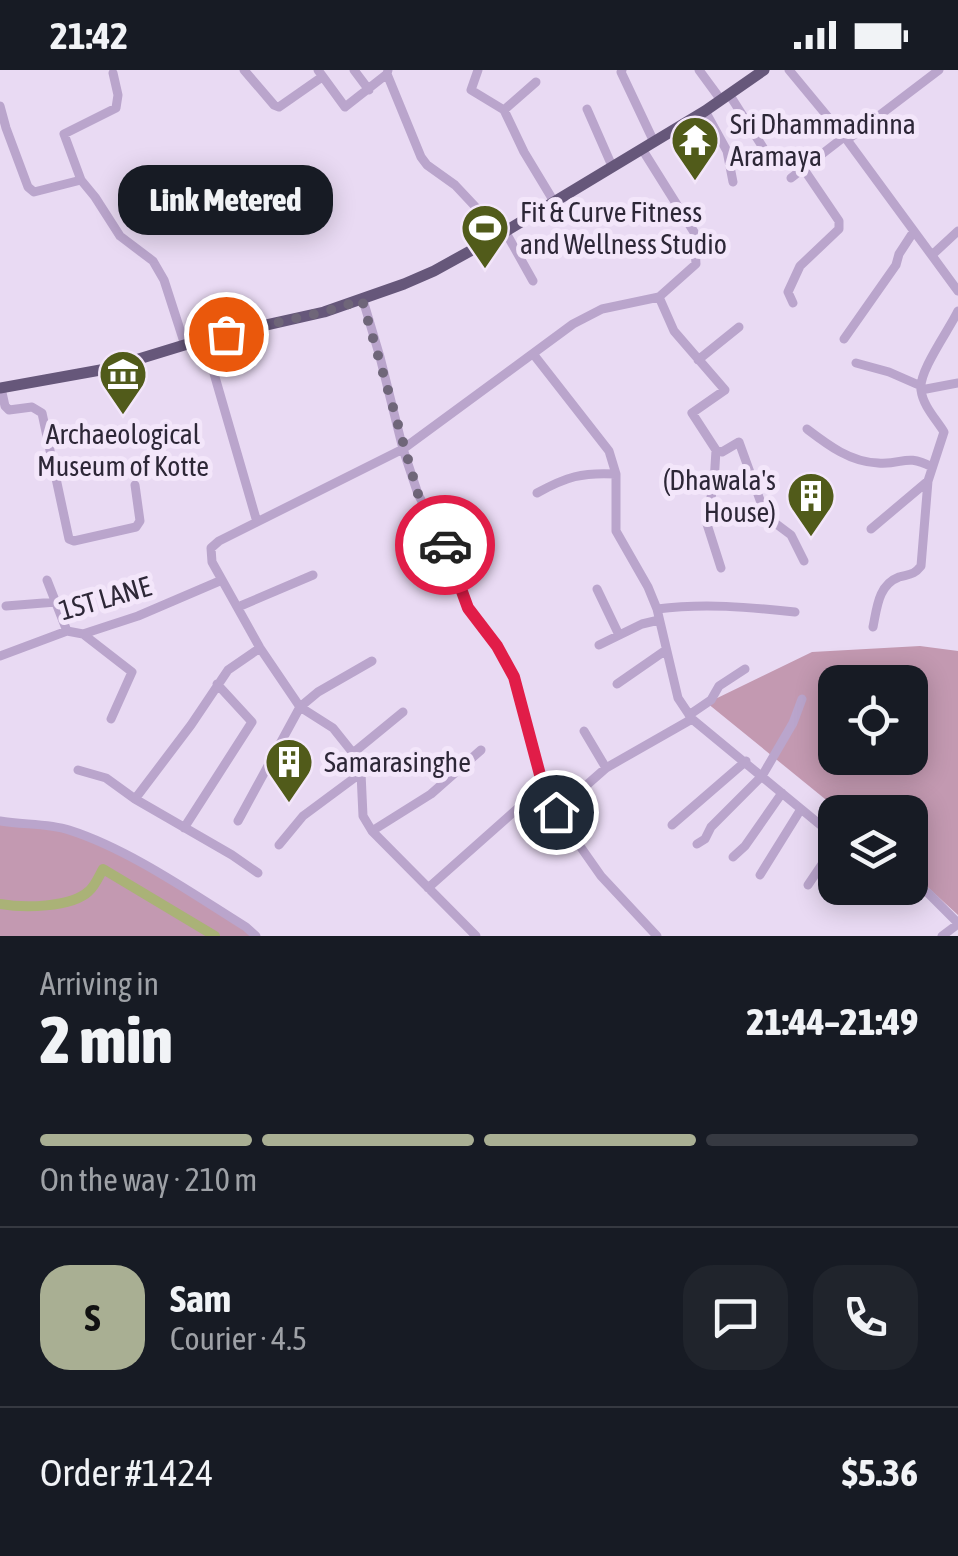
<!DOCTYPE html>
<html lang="en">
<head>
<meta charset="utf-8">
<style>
  :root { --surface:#171b24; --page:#20242c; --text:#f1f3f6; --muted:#9ea1a6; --line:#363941; --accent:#a9af93 }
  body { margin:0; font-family:"Asap Condensed",sans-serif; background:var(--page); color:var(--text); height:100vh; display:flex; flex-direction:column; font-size:38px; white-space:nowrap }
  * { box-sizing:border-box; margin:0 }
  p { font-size:32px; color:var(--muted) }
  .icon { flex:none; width:55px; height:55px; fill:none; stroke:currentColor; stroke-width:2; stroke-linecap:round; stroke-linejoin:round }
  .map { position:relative; height:866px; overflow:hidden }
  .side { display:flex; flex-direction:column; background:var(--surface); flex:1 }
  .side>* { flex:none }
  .buttons { position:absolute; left:818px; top:595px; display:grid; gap:20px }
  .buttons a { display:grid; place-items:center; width:110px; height:110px; border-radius:20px; background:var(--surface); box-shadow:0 5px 25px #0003; font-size:50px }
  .pin { position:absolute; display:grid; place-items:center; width:85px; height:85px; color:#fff; margin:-42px; border:5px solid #fff; border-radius:50%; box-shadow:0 2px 10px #0007 }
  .courier { position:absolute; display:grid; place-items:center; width:100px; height:100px; margin:-50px; border:8px solid #e11d48; border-radius:50%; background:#fff; color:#222; box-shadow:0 2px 12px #0007 }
  .bubble { position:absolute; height:70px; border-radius:30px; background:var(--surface); box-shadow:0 5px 25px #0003; font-size:32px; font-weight:800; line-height:70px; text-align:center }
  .overview em { font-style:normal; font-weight:800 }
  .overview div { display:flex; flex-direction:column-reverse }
  .overview { display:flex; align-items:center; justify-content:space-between; height:170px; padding:0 40px }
  h1 { font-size:65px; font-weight:800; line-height:75px }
  .bar { display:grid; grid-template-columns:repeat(4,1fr); gap:15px 10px; align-content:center; height:120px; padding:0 40px }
  .bar i { height:12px; border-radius:8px; background:var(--line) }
  .bar .selected { background:var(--accent) }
  .bar p { grid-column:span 4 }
  .line { display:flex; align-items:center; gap:25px; padding:0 40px; border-top:2px solid var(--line) }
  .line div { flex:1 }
  .round { display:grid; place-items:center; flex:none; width:105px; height:105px; border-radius:30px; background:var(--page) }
  .status { display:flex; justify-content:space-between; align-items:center; height:70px; padding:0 50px; background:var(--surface); direction:ltr }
  .status svg { height:28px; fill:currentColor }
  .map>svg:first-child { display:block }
  .green { fill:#c399b1; fill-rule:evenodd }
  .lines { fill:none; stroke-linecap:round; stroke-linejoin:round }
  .canal { stroke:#aab277; stroke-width:10 }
  .minor { stroke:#baa5cc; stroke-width:9 }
  .major { stroke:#66577a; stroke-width:11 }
  .done { stroke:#6f6679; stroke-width:10; stroke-dasharray:0 18 }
  .route { stroke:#e11d48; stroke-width:12 }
  .labels { text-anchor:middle; stroke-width:10; stroke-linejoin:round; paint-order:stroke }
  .poi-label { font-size:28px; fill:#2d2737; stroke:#f3e6fa; text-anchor:start }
  .street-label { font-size:28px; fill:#2d2737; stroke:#f3e6fa }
</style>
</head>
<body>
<div class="status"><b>21:42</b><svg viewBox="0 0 49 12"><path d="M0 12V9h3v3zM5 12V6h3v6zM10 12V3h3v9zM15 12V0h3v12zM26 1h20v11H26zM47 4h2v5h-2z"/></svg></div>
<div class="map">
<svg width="958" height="866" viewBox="0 0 958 866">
  <rect width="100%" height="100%" fill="#e9daf3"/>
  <!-- green -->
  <path class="green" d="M 920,576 L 958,581 L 958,845 L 910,801 L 910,742 L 841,742 L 707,633 L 812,582 ZM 835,612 L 910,612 L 910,688 L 835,688 Z
    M 0,751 L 64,758 L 140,793 L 256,866 L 0,866 Z"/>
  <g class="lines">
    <!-- canal -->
    <path class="canal" d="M 0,834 C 23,838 71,838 89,821 C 95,816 99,806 103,799 L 215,866"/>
    <!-- minor -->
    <path class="minor" d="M 244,0 L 274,35 L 279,37 L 322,7
      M 318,0 L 345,37 L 387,4
      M 354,0 L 369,20
      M 388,0 L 387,4 L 421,87 L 427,95 L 455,115 L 501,164
      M 478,0 L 471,20 L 504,40 L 524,82 L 553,130
      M 622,0 L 621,2 L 654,72
      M 699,0 L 721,30
      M 789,0 L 847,70 L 958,221
      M 729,24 L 769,87
      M 0,36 L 6,58 L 28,117 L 34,122 L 81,110 L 95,127 L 120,166 L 153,191 L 164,210 L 185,275
      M 587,39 L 612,96
      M 504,40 L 536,12
      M 705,41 L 727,81 L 733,112
      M 847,70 L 939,0
      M 791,108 L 844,67
      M 81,110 L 64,64 L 116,38 L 118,25 L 113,3
      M 505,161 L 533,211
      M 932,185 L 958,161
      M 659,227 L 674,261 L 725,320 L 692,343 L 716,380 L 714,413 L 706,451 L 721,498
      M 363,230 L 380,287 L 403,379 L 418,424 L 449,483 L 469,538 L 497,575 L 515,607 L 543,716 L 556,742 L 601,806 L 657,866
      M 793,233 L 788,222 L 800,196 L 839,159 L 839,151 L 803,98
      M 204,269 L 257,452 L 219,471 L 211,478 L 212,492 L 260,578 L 300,637 L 333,658 L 353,683 L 361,703 L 363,746 L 372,761 L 476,866
      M 844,269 L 896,195 L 899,184 L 914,161
      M 534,285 L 609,381 L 616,404 L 616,461 L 648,517 L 657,539 L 678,628 L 692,649 L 835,767
      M 698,290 L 739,257
      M 856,293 L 889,302 L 921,316
      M 1,318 L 5,336 L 9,340 L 32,337 L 42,343 L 69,469 L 74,471 L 136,457 L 140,451 L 135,415
      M 921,320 L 958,313
      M 807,359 C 828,375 850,392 878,393 C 904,395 905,383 932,397
      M 716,380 L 722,382 L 739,372 L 764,441 L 775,453 L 791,465 L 804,491
      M 537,423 C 566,407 582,402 616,404
      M 257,452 L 403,379 L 573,254 L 602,239 L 659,227 L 696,194 L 694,162 L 642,79
      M 871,459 L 928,411
      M 47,510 L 67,561
      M 597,519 L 619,565
      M 6,536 L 56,532
      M 238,537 L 313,505
      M 657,539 C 704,533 748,537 795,542
      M 873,557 C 877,538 878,515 899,507 C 910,504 914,505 921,496 L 928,411 L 944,362 C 936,349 923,336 921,320 C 918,302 949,260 958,241
      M 83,564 L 132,602 L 111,649
      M 599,575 L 642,554 L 659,550
      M 0,586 L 67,561 L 83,564 L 138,546 L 222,510
      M 617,614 L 666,580
      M 689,645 L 711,630 L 719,616 L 745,599
      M 584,661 L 606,698
      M 353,683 L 403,642
      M 78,700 L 106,708 L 135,729 L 232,785 L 258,803
      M 135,729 L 191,655 L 228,600 L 260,578
      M 556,742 L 606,698 L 692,649
      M 0,751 C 23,755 48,753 69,760 C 129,779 193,824 246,857 L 256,866
      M 238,751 L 300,637 L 318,622 L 372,591
      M 672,755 L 746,691
      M 184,758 L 252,652 L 217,614
      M 372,761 L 431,724 L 481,680
      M 697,774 L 705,769 L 711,757 L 762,706 L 793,653 L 802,629
      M 279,775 L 303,746 L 361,703
      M 733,787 L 745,776 L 782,723
      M 760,805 L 801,739
      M 910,813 L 928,823 L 958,853
      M 808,815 L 835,775
      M 428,818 L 543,716
      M 942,866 L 958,854"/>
    <!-- major -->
    <path class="major" d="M 0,318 L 106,299 L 204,269 L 324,242 L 404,214 L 434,201 L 501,164 L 705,41 L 764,0"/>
  </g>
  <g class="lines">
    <!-- done -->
    <path class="done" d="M 226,264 L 324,242 L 362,230 L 418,424 L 445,475"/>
    <!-- route -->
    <path class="route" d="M 445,475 L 468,538 L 497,576 L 514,607 L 543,716 L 556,742"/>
  </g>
  <!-- icons -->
  <defs>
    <g id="temple-pin" transform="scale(2.5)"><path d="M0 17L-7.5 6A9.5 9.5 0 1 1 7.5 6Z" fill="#515b1a" stroke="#f3e6fa"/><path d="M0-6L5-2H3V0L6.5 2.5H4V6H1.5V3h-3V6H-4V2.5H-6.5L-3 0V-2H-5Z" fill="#fff"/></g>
    <g id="stadium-pin" transform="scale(2.5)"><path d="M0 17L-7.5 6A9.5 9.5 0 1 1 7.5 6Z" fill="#515b1a" stroke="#f3e6fa"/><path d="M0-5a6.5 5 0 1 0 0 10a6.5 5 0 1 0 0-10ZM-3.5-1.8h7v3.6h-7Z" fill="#fff"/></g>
    <g id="museum-pin" transform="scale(2.5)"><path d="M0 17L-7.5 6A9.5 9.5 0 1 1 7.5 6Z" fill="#515b1a" stroke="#f3e6fa"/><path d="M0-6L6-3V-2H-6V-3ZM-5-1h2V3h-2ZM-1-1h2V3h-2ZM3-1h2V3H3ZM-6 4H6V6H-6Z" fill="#fff"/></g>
    <g id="building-pin" transform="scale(2.5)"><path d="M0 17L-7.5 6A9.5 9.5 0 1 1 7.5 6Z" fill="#515b1a" stroke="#f3e6fa"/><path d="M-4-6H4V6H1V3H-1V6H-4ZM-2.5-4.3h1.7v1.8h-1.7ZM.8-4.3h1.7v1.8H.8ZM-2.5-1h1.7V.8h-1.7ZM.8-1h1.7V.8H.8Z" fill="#fff"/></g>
  </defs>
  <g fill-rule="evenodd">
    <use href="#temple-pin" x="695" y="70"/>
    <use href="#stadium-pin" x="485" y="158"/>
    <use href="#museum-pin" x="123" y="304"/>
    <use href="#building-pin" x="811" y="426"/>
    <use href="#building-pin" x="289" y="692"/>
  </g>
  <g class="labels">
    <!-- poi labels -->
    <g class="poi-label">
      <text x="730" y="64">Sri Dhammadinna<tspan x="730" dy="32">Aramaya</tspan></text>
      <text x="520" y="152">Fit &amp; Curve Fitness<tspan x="520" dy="32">and Wellness Studio</tspan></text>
      <text x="123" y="374" text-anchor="middle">Archaeological<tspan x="123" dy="32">Museum of Kotte</tspan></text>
      <text x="776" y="420" text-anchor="end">(Dhawala's<tspan x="776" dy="32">House)</tspan></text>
      <text x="324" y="702">Samarasinghe</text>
    </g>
    <!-- street labels -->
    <g class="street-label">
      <text transform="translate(105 528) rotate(-16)" y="10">1ST LANE</text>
    </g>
  </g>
</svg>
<div class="buttons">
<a><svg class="icon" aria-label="locate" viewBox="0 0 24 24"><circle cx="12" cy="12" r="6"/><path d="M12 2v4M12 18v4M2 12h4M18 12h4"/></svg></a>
<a><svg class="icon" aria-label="layers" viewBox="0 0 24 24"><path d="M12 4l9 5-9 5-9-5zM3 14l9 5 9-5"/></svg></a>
</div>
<div class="pin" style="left:226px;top:264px;background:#ea580c"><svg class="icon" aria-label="bag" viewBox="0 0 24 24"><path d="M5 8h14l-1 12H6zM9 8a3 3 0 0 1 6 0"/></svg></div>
<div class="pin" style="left:556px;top:742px;background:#1f2937"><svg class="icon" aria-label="home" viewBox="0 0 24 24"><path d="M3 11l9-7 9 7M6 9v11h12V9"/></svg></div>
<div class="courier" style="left:445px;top:475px"><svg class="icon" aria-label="car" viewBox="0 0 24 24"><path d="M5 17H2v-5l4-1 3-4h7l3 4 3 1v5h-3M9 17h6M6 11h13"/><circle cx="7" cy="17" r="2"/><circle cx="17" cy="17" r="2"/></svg></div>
<div class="bubble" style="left:118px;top:95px;width:215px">Link Metered</div>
</div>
<section class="side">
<div class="overview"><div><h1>2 min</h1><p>Arriving in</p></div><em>21:44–21:49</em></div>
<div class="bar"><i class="selected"></i><i class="selected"></i><i class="selected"></i><i></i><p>On the way · 210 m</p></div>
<div class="line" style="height:180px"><b class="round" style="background:var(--accent);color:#111">S</b><div><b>Sam</b><p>Courier · 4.5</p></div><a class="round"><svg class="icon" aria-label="chat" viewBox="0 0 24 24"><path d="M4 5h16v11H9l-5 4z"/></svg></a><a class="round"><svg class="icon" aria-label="phone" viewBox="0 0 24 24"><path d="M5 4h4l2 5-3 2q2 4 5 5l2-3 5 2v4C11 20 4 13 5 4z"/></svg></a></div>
<div class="line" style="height:130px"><div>Order #1424</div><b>$5.36</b></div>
</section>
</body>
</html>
